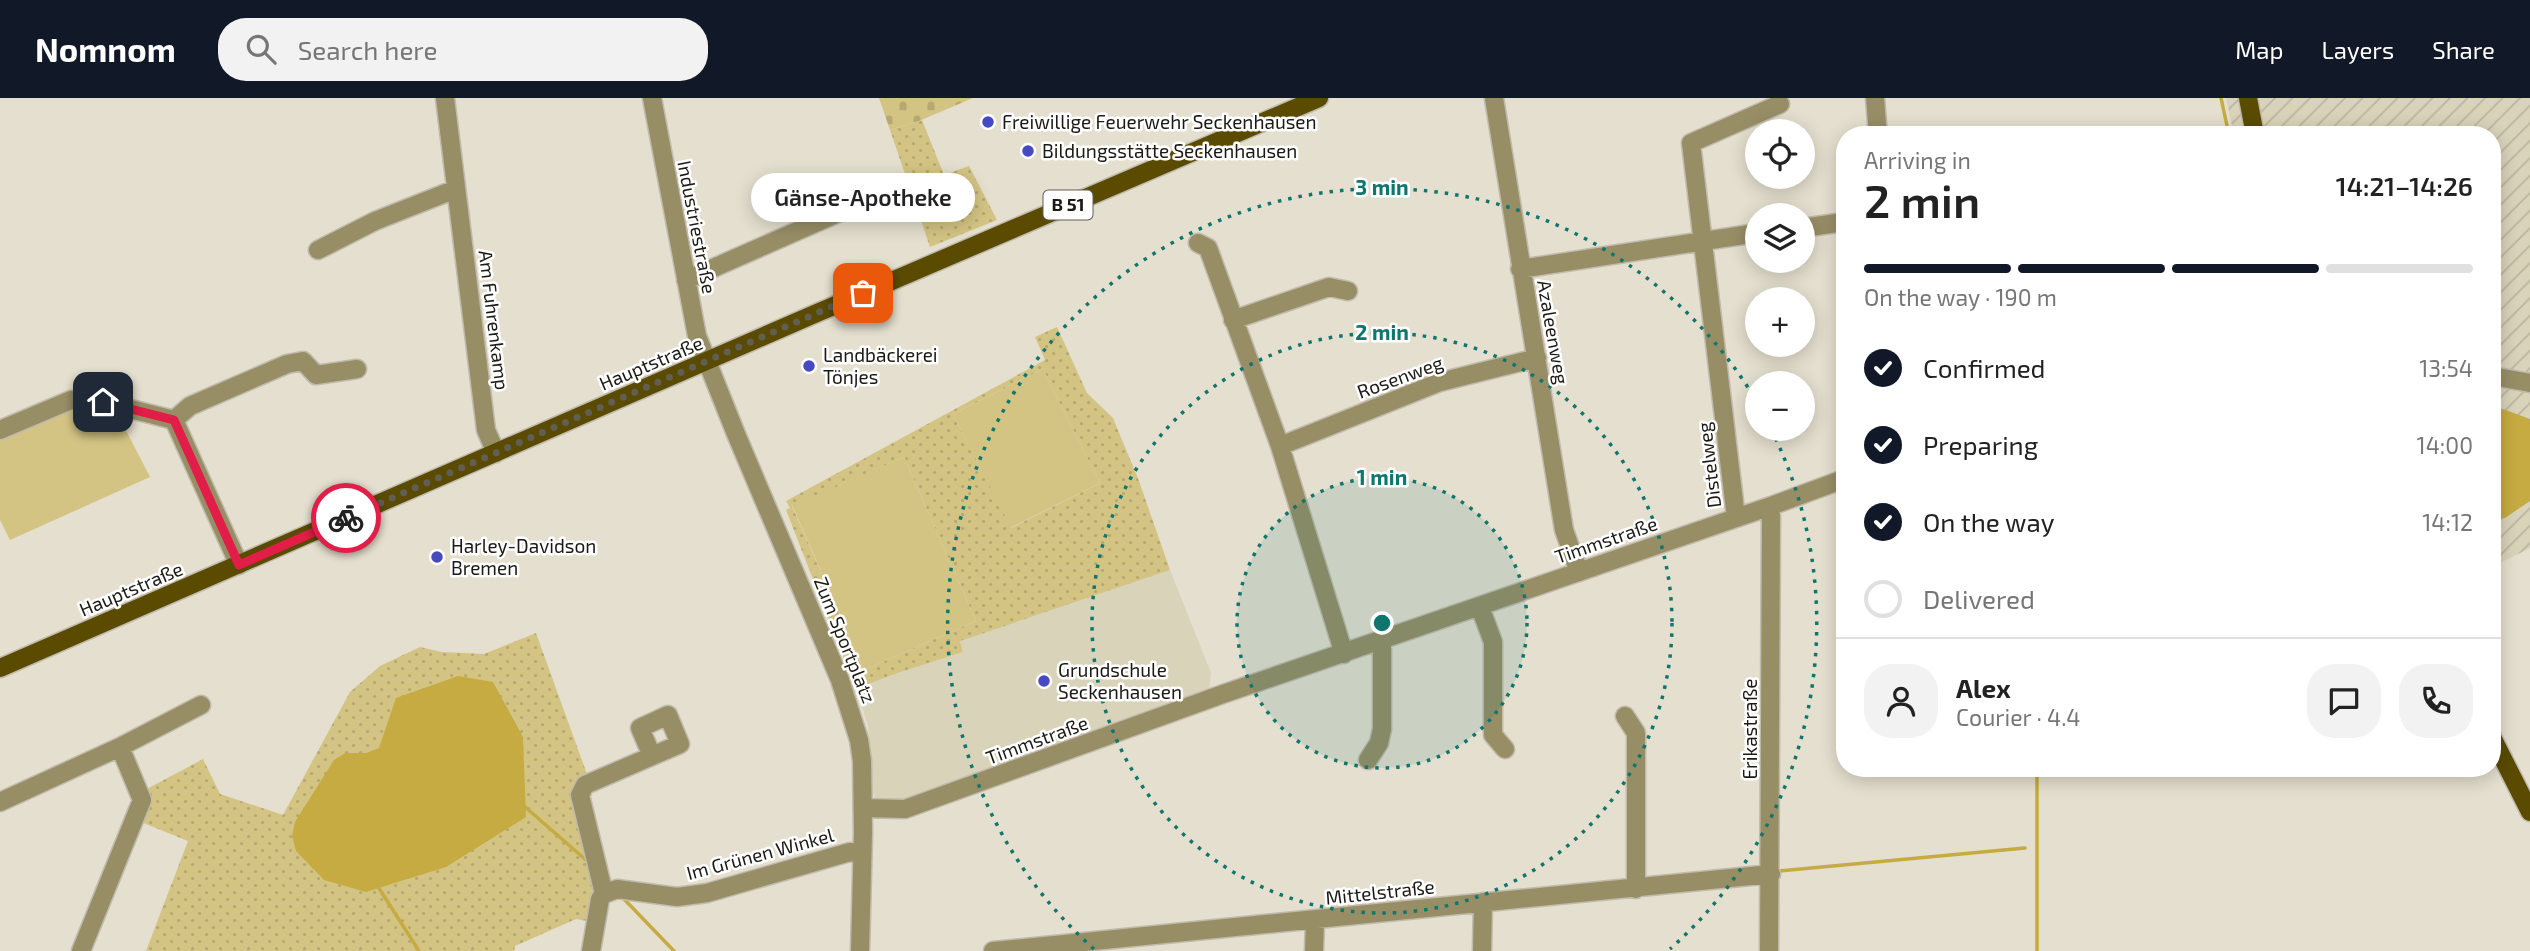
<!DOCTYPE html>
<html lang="en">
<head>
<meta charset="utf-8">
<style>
  :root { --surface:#fff; --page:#f2f2f2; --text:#222; --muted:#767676; --line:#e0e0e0; --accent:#111827 }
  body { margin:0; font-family:"Exo 2",sans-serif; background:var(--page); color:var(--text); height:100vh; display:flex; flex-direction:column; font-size:26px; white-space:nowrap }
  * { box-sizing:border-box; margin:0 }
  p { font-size:23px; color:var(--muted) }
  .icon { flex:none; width:38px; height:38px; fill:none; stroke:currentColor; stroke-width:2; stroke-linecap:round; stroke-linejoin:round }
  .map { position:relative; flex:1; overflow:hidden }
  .panel { position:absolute; left:1836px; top:28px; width:665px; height:651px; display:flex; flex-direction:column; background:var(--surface); border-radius:28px; box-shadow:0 4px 18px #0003 }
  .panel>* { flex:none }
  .fabs { position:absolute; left:1745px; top:21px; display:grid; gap:14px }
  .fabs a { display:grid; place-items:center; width:70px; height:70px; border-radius:50%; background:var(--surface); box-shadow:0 4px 18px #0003; font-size:35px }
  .pin { position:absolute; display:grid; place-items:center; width:60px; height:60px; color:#fff; margin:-30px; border-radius:14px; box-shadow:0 4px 10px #0006 }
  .courier { position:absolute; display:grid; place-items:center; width:70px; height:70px; margin:-35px; border:5px solid #e11d48; border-radius:50%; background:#fff; color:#222; box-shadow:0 2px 9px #0007 }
  .bubble { position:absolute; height:49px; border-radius:24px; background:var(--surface); box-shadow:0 4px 18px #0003; font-size:23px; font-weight:600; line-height:49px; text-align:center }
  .head em { font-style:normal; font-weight:600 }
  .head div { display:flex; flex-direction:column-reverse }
  .head { display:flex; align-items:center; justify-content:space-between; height:119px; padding:0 28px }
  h1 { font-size:46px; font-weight:600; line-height:52px }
  .bar { display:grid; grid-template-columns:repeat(4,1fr); gap:10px 7px; align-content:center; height:84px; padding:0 28px }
  .bar i { height:9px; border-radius:5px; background:var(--line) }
  .bar .selected { background:var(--accent) }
  .bar p { grid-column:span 4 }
  .line { display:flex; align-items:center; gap:18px; padding:0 28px; border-top:2px solid var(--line) }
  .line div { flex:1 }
  .round { display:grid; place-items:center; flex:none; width:74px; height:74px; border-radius:28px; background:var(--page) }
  ol { padding:0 28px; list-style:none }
  li { display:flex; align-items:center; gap:21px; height:77px }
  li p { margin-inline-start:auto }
  li .icon { padding:7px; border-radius:50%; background:var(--accent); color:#fff; stroke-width:4 }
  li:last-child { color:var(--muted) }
  li i { width:38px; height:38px; border:4px solid var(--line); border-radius:50% }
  header { display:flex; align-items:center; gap:42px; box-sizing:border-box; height:98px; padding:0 35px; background:var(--accent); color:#fff }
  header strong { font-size:33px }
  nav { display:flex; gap:38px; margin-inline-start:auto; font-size:24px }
  .search { width:490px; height:63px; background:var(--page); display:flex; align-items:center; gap:18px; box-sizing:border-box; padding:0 24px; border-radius:28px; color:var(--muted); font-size:26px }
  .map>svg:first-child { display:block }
  .built { fill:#d9d3ba }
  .industrial { fill:url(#industrial-furrows) }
  .grass { fill:#d4c484 }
  .cemetery { fill:url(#cemetery-stones) }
  .park { fill:url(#park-dots); fill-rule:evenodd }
  .water { fill:#c5ab41 }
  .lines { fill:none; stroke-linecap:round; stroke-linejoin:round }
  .stream { stroke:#c5ab41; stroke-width:3.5 }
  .minor-casing { stroke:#c0bbac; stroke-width:21 }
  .major-casing { stroke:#c0bbac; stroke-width:21 }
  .minor { stroke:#988e66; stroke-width:18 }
  .major { stroke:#5a4b00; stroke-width:18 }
  .done { stroke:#615e54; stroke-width:7; stroke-dasharray:0 12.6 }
  .route { stroke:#e11d48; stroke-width:9 }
  .ring { fill:none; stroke:#0f766e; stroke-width:3.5; stroke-dasharray:3.5 7 }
  .poi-dot { fill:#4649bf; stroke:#fff; stroke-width:2.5 }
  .labels { text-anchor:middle; stroke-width:5; stroke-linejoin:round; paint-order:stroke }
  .shield { fill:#fff; stroke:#5f5e5a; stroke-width:2 }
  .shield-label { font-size:18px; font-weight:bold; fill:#1a1913 }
  .poi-label { font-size:19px; fill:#1a1913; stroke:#fff; text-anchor:start }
  .street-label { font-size:19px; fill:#1a1913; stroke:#fff }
  .centre { fill:#0f766e; stroke:#fff; stroke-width:3.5 }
  .ring-label { font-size:21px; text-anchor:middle; font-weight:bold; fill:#0f766e; stroke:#fff; stroke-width:5; stroke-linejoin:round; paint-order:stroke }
</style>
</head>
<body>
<header>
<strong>Nomnom</strong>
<div class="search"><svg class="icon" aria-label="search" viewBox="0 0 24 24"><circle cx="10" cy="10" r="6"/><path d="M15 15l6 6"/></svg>Search here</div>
<nav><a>Map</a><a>Layers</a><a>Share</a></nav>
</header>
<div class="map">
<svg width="2530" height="853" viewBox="0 0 2530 853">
  <defs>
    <pattern id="industrial-furrows" width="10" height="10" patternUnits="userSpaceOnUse" patternTransform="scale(1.75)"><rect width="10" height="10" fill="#d9d3ba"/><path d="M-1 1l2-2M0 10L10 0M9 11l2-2" fill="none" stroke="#bab59f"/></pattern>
    <pattern id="cemetery-stones" width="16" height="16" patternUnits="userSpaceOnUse" patternTransform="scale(1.75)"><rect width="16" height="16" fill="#d4c484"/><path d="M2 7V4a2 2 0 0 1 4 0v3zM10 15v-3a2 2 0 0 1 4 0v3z" fill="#b5a871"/></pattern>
    <pattern id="park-dots" width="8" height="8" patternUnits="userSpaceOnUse" patternTransform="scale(1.75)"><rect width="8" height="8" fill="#d4c484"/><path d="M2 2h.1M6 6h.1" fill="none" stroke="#b5a871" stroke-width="1.8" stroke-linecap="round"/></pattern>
  </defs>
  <rect width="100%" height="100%" fill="#e4dfce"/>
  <!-- built -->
  <path class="built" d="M 1170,472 L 1211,575 L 1209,594 L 895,707 L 886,707 L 875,700 L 872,691 L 868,627 L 856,591 L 892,577 L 963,554 L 959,543 Z"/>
  <!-- industrial -->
  <path class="industrial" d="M 2226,0 L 2530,0 L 2530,450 L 2492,469 L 2492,37 L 2234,37 Z"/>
  <!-- grass -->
  <path class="grass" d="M 1043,271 L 1100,385 L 1010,430 L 953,316 Z
    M 74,306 L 116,313 L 150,379 L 10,442 L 0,422 L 0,339 Z
    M 904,359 L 976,523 L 864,572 L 792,407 Z"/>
  <!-- cemetery -->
  <path class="cemetery" d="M 879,0 L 973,0 L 919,23 L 890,32 Z"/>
  <!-- park -->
  <path class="park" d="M 922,22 L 944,77 L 969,68 L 997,122 L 930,149 L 890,32 Z
    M 1057,229 L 1087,295 L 1113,320 L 1139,383 L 1170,472 L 960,543 L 963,554 L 892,577 L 856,591 L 786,412 L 790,410 L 786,403 L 1045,262 L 1035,239 ZM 1043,271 L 1100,385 L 1011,430 L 953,316 ZM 904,359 L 976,523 L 864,572 L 792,408 Z
    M 536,535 L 588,679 L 575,686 L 575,706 L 596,780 L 587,823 L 576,821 L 515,848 L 514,853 L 146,853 L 188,743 L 141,724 L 145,692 L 203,661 L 220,696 L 283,717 L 350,594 L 380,568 L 420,549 L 442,554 L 484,556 Z"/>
  <!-- water -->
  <path class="water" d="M 2503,311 L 2530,321 L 2530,403 L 2505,420 L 2492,421 L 2492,312 Z
    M 458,578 L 493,584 L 523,639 L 526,719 L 446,769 L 366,794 L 324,782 L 296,753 L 292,738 L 295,724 L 334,662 L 345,655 L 366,655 L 379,650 L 396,600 Z"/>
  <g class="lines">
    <!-- stream -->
    <path class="stream" d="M 2221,0 L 2229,37
      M 524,708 L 586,762
      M 1779,773 L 2025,750
      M 377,787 L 419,853
      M 623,800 L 674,853
      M 2037,853 L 2037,670"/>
    <!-- minor casing -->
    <g class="minor-casing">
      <path id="minor" d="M 445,0 L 486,332 L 496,355
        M 652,0 L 697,238 L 736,336 L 840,582 L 859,642 L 862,663 L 863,735 L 860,853
        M 1494,0 L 1564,432 L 1579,474
        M 1875,0 L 1878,37
        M 1802,130 L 1844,124
        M 1198,145 L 1208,150 L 1280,348 L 1344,556
        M 318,152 L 375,123 L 456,91
        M 1520,171 L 1757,135
        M 686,182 L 845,112
        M 1233,222 L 1329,189 L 1348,193
        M 2492,278 L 2530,285
        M 174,322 L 190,308 L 287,266 L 303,263 L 316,277 L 357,271
        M 174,322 L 239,467
        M 0,332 L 71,302 L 103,304 L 174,322
        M 1280,348 L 1440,284 L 1537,260
        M 1736,420 L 1691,45 L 1780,6
        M 1480,509 L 1493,544 L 1493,637 L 1505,651
        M 1625,618 L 1636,635 L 1636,791
        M 1368,662 L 1379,645 L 1382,631 L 1382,543
        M 0,704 L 120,649 L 201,607
        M 863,710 L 905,711 L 1223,596 L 1771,408 L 1844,381
        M 604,796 L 580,697 L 585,687 L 680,646 L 668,617 L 640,630 L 652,658
        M 81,853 L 142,702 L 120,649
        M 591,853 L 600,801 L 604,796 L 617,791 L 677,799 L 707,795 L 850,754 L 862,756
        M 993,853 L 1771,776
        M 1314,853 L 1315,822
        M 1482,853 L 1483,804
        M 1769,853 L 1771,408"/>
    </g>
    <!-- major casing -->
    <g class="major-casing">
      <path id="major" d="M 2248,0 L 2255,37
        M 0,570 L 810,218 L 1319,0
        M 2492,639 L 2530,714"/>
    </g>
    <!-- minor -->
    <use href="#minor" class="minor"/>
    <!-- major -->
    <use href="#major" class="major"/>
  </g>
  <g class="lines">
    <!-- done -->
    <path class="done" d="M 346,420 L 863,195"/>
    <!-- route -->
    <path class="route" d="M 103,304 L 174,322 L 239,467 L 346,420"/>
  </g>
  <!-- distance rings -->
  <circle cx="1382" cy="525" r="145" fill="#0f766e" fill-opacity=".12"/>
  <g class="ring">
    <circle cx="1382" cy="525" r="145"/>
    <circle cx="1382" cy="525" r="290"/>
    <path d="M1094 851A435 435 0 1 1 1757 304M1771 331A435 435 0 0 1 1670 851"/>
  </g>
  <!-- markers -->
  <g class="poi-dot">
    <circle cx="988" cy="24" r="7"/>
    <circle cx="1028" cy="53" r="7"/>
    <circle cx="809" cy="268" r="7"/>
    <circle cx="437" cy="459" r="7"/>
    <circle cx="1044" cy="583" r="7"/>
  </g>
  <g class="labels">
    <!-- shield labels -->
    <rect class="shield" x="1043.5" y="92.5" width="49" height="29" rx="5"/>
    <g class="shield-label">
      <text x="1068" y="113">B 51</text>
    </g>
    <!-- poi labels -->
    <g class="poi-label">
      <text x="1002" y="31">Freiwillige Feuerwehr Seckenhausen</text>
      <text x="1042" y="60">Bildungsstätte Seckenhausen</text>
      <text x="823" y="264">Landbäckerei<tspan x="823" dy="22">Tönjes</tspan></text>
      <text x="451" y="455">Harley-Davidson<tspan x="451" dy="22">Bremen</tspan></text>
      <text x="1058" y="579">Grundschule<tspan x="1058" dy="22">Seckenhausen</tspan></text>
    </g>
    <!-- street labels -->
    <g class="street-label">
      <text transform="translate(697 129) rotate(79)" y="7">Industriestraße</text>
      <text transform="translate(494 222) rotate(83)" y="7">Am Fuhrenkamp</text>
      <text transform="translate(1553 234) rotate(80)" y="7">Azaleenweg</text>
      <text transform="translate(651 265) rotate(-23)" y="7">Hauptstraße</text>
      <text transform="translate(1400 279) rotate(-20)" y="7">Rosenweg</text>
      <text transform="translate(1709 367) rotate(-97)" y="7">Distelweg</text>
      <text transform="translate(1606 442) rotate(-19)" y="7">Timmstraße</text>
      <text transform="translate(131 491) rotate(-23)" y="7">Hauptstraße</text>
      <text transform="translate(845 542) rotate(68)" y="7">Zum Sportplatz</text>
      <text transform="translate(1750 631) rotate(-90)" y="7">Erikastraße</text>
      <text transform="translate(1037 642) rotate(-20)" y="7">Timmstraße</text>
      <text transform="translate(760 756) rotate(-15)" y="7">Im Grünen Winkel</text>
      <text transform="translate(1380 794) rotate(-6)" y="7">Mittelstraße</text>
    </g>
  </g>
  <circle cx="1382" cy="525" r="10" class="centre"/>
  <g class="ring-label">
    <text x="1382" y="97">3 min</text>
    <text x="1382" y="242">2 min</text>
    <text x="1382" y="387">1 min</text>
  </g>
</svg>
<div class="fabs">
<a><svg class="icon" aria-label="locate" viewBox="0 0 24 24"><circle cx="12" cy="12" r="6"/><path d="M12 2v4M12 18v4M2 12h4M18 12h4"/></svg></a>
<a><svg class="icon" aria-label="layers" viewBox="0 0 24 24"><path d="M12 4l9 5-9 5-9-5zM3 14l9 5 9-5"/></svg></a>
<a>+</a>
<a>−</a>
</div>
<div class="pin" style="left:863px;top:195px;background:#ea580c"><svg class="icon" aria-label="bag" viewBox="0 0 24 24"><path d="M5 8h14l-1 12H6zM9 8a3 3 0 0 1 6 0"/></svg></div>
<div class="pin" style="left:103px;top:304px;background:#1f2937"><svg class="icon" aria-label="home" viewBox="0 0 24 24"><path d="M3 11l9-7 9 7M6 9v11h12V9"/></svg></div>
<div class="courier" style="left:346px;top:420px"><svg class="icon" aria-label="bike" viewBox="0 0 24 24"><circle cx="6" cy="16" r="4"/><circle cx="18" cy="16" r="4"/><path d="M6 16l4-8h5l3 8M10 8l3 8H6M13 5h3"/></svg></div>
<div class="bubble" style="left:751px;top:75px;width:224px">Gänse-Apotheke</div>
<section class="panel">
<div class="head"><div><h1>2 min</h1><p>Arriving in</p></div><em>14:21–14:26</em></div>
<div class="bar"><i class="selected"></i><i class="selected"></i><i class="selected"></i><i></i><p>On the way · 190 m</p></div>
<ol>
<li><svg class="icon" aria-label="check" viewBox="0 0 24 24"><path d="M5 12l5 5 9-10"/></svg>Confirmed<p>13:54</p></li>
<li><svg class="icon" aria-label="check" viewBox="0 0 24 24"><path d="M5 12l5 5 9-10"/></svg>Preparing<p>14:00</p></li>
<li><svg class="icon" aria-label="check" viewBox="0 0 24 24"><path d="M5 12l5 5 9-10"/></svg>On the way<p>14:12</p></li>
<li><i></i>Delivered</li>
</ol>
<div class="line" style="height:126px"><a class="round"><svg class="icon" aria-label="person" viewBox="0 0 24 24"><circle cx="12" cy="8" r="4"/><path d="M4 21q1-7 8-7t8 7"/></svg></a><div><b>Alex</b><p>Courier · 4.4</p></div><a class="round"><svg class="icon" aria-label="chat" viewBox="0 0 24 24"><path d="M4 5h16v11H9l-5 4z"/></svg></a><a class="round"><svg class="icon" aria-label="phone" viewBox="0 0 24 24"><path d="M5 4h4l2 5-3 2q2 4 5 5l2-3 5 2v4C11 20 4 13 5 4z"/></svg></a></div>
</section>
</div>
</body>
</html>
